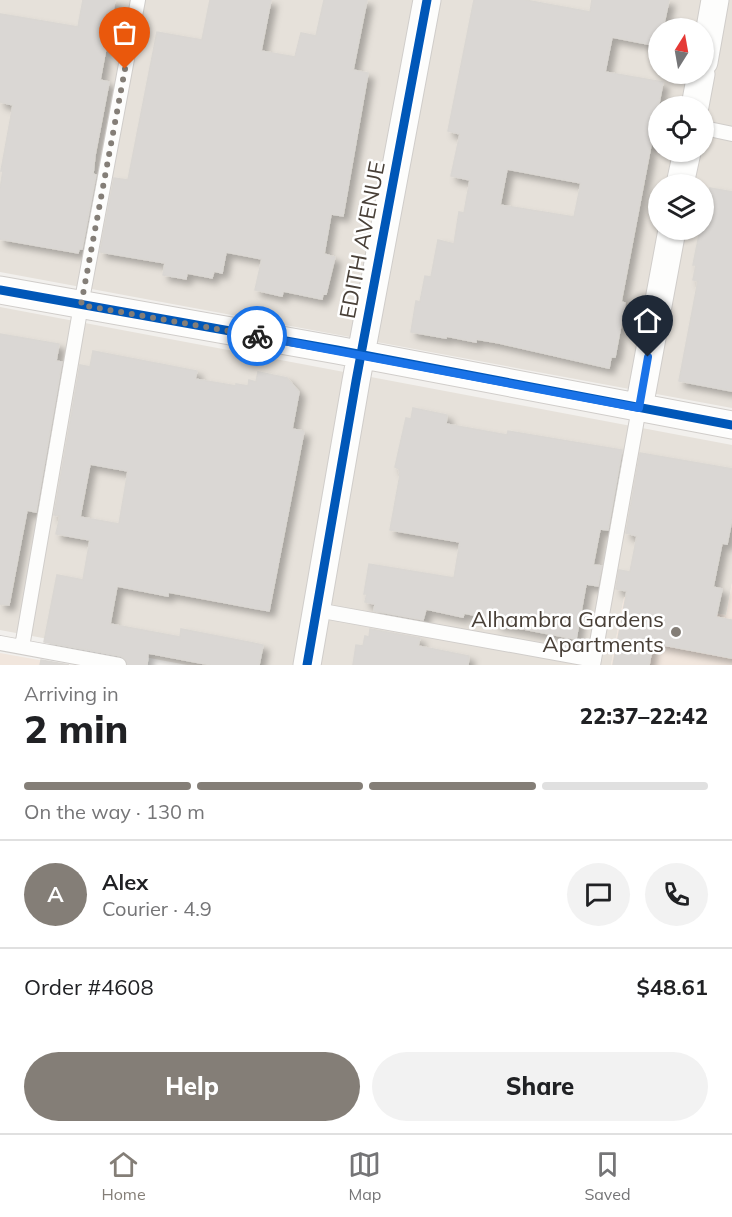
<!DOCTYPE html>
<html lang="en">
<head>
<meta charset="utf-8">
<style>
  :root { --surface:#fff; --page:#f2f2f2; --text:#202124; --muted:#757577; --line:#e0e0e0; --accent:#847e77 }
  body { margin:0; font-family:Mulish,sans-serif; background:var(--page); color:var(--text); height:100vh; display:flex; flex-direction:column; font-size:22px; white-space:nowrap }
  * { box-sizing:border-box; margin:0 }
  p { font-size:20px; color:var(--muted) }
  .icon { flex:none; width:33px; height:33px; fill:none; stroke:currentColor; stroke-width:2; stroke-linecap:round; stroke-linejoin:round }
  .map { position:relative; height:665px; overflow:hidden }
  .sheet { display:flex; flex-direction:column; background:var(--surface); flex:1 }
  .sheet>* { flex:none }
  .needle { width:39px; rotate:11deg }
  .fabs { position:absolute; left:648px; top:18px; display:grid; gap:12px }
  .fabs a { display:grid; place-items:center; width:66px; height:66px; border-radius:50%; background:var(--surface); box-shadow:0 2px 4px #0004; font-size:30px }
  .pin { position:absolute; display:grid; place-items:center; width:51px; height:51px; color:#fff; margin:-62px -26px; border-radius:50% 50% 50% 0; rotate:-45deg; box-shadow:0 0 6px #0007 }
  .pin .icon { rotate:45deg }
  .courier { position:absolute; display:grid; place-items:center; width:60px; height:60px; margin:-30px; border:4px solid #1a73e8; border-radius:50%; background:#fff; color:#222; box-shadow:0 2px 8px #0007 }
  .overview em { font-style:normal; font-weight:800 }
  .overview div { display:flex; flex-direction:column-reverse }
  .overview { display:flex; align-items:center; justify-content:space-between; height:102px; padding:0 24px }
  h1 { font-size:39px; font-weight:800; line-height:45px }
  .bar { display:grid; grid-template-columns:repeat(4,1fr); gap:9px 6px; align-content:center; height:72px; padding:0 24px }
  .bar i { height:8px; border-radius:4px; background:var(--line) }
  .bar .current { background:var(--accent) }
  .bar p { grid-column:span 4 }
  .line { display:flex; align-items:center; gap:15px; padding:0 24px; border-top:2px solid var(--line) }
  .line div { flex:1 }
  .round { display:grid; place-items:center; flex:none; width:63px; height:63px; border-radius:32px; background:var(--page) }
  .cta { display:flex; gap:12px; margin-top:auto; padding:12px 24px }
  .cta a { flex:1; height:69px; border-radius:36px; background:var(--accent); color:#fff; font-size:24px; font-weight:800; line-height:69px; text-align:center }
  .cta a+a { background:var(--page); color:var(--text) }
  .menu { display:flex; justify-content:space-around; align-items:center; height:84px; border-top:2px solid var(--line); background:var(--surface); font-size:16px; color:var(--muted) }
  .menu a { display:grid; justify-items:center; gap:3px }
  .menu .current { color:var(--accent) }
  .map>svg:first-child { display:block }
  .residential { fill:#e6e1da; fill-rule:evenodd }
  .commercial { fill:#f1e6dd }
  .building { fill:#dad7d4; stroke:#dad7d3; stroke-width:1.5; fill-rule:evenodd; filter:url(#shadow) }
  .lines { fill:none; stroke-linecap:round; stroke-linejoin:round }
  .service-casing { stroke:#d0cdca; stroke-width:16 }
  .minor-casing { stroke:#d0cdca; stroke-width:29 }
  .service { stroke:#fdfdfc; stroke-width:14 }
  .minor { stroke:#fdfdfc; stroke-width:27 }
  .cycleway-casing { stroke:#fff; stroke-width:13 }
  .cycleway { stroke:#0057b8; stroke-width:9 }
  .done { stroke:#847e77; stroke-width:6; stroke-dasharray:0 10.8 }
  .route { stroke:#1a73e8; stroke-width:8 }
  .poi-dot { fill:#847e77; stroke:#fff; stroke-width:2 }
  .labels { text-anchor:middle; stroke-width:5; stroke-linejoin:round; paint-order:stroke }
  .street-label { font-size:22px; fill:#494038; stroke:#fff }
  .poi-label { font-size:22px; fill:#494038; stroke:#fff; text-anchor:end }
</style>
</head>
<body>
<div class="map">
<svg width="732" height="665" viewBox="0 0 732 665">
  <defs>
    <filter id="shadow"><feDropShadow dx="5.5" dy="5.5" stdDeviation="3" flood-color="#0004"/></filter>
  </defs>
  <rect width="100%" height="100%" fill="#f2f0ed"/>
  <!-- residential -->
  <path class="residential" d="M 0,0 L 732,0 L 732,408 L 0,272 ZM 658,28 L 704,28 L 704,74 L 658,74 ZM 658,106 L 704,106 L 704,152 L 658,152 ZM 658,184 L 704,184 L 704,230 L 658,230 Z
    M 0,307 L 732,445 L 732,583 L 726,615 L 624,597 L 611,665 L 187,665 L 0,630 Z"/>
  <!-- commercial -->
  <path class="commercial" d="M 732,583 L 732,665 L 611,665 L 624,597 L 726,615 Z
    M 0,653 L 67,665 L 0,665 Z"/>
  <!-- building -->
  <path class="building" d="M 83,0 L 115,0 L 100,80 L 109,82 L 95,155 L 93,174 L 96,175 L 82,249 L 79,249 L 78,253 L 0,239 L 0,189 L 3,171 L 1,171 L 13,105 L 0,102 L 0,14 L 78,27 Z
    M 210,0 L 271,0 L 261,51 L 295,57 L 301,33 L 316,36 L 324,0 L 367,0 L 353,70 L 368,73 L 343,216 L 331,214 L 324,254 L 335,257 L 326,294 L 323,293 L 322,299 L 283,291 L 282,296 L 255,290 L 262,259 L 226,252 L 222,273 L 214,271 L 212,278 L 187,273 L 186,279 L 163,275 L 165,263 L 100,252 L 114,178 L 128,180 L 157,32 L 202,40 Z
    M 474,0 L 525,0 L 590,12 L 592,0 L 669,0 L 663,28 L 658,28 L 658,46 L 612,37 L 605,72 L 663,82 L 621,302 L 625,303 L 615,357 L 611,357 L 609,368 L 499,343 L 476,339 L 476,342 L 446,336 L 446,338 L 411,332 L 416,301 L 420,302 L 425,276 L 431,277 L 438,240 L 454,244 L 459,212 L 464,213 L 470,180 L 451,176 L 460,134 L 448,131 ZM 507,169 L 581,183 L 574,217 L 500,205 Z
    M 710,188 L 732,192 L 732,391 L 679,381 L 698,281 L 693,280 L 696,265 L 693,265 L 700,230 L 704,230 L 704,201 L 708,202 Z
    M 0,334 L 59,344 L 56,361 L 62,362 L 36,512 L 27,510 L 9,605 L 0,604 Z
    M 93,351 L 197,371 L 195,379 L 236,386 L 236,384 L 248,386 L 249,380 L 256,382 L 258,372 L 287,378 L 299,392 L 292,429 L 304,431 L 269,611 L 168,592 L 168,596 L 117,586 L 110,624 L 180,637 L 181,629 L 263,645 L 259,665 L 211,665 L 148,653 L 147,665 L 128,665 L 125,659 L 121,656 L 44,642 L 57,575 L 83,580 L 90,540 L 56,534 L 60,516 L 54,515 L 80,365 L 90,367 ZM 90,464 L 128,471 L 119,524 L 80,517 Z
    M 413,408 L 447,415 L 446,424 L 507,435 L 508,431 L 622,450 L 608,530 L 600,529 L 593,565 L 602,566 L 598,586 L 586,584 L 576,639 L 503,625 L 496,624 L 497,620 L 464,613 L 463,617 L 426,609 L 423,620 L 374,611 L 375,604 L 365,602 L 367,594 L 364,594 L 369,564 L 454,578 L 460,542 L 390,530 L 400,475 L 399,469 L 395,467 L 406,418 L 411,419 Z
    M 640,453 L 732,469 L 732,519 L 727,544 L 722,543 L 713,587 L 722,589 L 716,617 L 732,620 L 732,658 L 653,643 L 649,665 L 613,665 L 627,591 L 616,589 L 619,570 L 630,572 L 637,536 L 626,533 Z
    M 370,629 L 420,638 L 418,646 L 469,656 L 468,665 L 353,665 L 356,645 L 363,646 L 365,636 L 369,637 Z
    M 41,660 L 69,665 L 40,665 Z"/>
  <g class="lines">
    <!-- service casing -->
    <g class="service-casing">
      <path id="service" d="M 704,128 L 732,134
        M 317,610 L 594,660
        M 0,643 L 119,665
        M 22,647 L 81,305 L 138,0
        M 593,665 L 639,408"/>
    </g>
    <!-- minor casing -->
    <g class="minor-casing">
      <path id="minor" d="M 704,62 L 715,0
        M 695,106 L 701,74
        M 680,184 L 687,152
        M 0,290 L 337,350 L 732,425
        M 639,408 L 672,230
        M 307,665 L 356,381 L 427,0"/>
    </g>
    <!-- service -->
    <use href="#service" class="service"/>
    <!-- minor -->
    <use href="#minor" class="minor"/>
    <!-- cycleway casing -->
    <g class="cycleway-casing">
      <path id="cycleway" d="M 0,290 L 337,350 L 732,425
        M 307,665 L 356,381 L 427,0"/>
    </g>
    <!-- cycleway -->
    <use href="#cycleway" class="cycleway"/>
  </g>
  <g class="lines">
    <!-- done -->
    <path class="done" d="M 125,69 L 81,305 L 257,336"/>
    <!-- route -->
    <path class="route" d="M 257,336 L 639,408 L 648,357"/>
  </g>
  <!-- markers -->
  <circle class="poi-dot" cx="676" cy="632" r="6"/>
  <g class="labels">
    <!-- street labels -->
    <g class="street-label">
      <text transform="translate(362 240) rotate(-79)" y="8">EDITH AVENUE</text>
    </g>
    <!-- poi labels -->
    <g class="poi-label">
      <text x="664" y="627">Alhambra Gardens<tspan x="664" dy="25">Apartments</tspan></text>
    </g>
  </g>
</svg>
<div class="fabs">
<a><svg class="needle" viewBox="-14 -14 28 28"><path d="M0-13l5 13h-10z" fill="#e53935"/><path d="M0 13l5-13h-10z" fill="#757577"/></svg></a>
<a><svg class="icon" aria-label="locate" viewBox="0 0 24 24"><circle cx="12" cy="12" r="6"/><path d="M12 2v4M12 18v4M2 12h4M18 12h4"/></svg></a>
<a><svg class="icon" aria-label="layers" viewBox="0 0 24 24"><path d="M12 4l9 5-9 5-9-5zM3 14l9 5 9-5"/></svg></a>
</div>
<div class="pin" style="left:125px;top:69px;background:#ea580c"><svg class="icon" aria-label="bag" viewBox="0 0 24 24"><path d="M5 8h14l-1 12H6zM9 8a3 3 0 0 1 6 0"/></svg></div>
<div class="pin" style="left:648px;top:357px;background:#1f2937"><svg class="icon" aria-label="home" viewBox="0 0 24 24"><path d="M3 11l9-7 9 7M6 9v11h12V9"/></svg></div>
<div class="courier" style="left:257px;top:336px"><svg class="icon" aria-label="bike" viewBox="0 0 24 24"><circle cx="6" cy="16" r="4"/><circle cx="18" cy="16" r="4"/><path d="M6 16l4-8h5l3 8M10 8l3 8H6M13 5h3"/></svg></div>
</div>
<section class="sheet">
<div class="overview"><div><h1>2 min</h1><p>Arriving in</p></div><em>22:37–22:42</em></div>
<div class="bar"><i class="current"></i><i class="current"></i><i class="current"></i><i></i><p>On the way · 130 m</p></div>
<div class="line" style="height:108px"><b class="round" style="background:var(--accent);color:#fff">A</b><div><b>Alex</b><p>Courier · 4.9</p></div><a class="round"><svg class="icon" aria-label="chat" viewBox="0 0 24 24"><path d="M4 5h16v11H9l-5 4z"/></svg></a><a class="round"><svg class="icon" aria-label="phone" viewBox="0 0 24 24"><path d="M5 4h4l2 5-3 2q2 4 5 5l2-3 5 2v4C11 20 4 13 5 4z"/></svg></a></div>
<div class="line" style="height:78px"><div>Order #4608</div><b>$48.61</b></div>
<div class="cta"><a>Help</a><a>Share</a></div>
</section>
<nav class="menu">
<a class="current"><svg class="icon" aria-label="home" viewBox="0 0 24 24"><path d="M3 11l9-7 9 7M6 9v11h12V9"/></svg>Home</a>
<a><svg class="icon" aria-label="map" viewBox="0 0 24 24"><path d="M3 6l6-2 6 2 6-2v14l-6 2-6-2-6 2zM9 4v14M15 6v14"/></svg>Map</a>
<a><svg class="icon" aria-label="saved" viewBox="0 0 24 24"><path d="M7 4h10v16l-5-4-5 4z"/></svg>Saved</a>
</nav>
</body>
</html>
